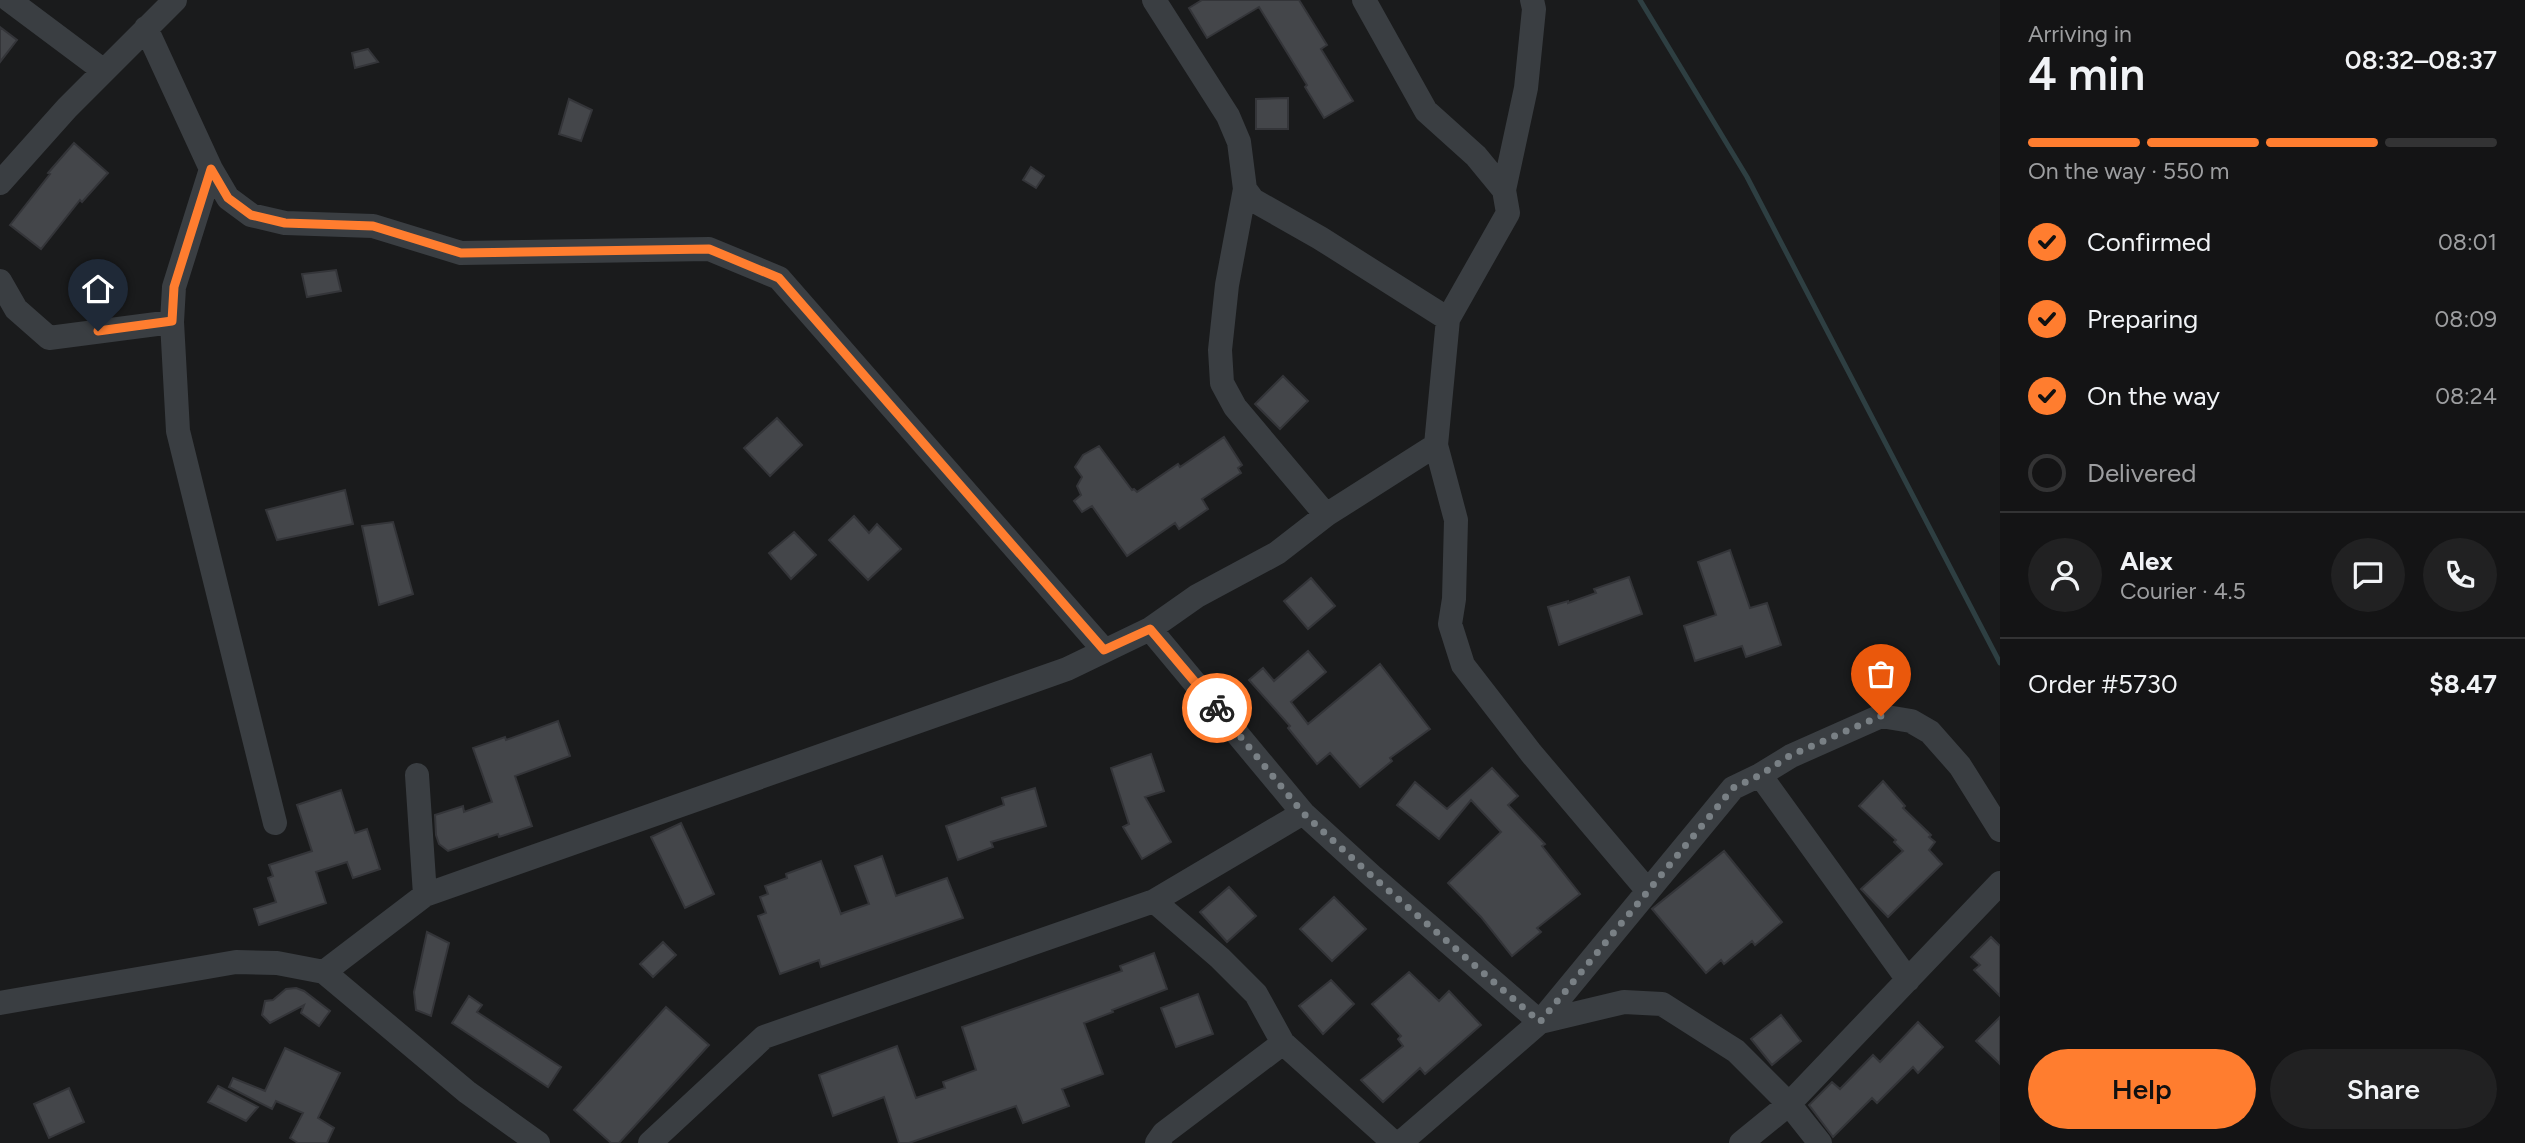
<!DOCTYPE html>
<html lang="en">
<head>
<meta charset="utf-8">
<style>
  :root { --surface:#141415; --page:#212122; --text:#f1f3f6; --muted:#9d9ea0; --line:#333334; --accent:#ff7d2f }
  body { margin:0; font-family:Figtree,sans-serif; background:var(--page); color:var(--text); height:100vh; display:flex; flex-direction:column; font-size:26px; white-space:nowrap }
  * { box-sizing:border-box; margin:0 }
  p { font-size:23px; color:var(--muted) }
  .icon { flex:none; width:38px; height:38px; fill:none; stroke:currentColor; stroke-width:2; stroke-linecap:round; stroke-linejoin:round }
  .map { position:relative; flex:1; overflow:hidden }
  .sheet { display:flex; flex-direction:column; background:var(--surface); width:525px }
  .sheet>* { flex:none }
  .pin { position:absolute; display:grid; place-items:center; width:60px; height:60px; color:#fff; margin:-72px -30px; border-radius:50% 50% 50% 0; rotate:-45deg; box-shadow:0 0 7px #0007 }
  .pin .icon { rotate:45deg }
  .courier { position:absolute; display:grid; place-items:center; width:70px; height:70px; margin:-35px; border:5px solid #ff7d2f; border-radius:50%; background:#fff; color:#222; box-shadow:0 2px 9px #0007 }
  .overview em { font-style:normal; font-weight:600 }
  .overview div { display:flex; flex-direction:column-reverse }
  .overview { display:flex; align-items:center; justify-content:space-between; height:119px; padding:0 28px }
  h1 { font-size:46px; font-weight:600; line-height:52px }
  .bar { display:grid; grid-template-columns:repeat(4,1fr); gap:10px 7px; align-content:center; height:84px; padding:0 28px }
  .bar i { height:9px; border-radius:5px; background:var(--line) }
  .bar .current { background:var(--accent) }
  .bar p { grid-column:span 4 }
  .line { display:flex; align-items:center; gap:18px; padding:0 28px; border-top:2px solid var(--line) }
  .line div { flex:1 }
  .round { display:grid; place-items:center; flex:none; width:74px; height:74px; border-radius:37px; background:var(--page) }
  ol { padding:0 28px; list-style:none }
  li { display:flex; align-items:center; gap:21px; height:77px }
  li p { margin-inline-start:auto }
  li .icon { padding:7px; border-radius:50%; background:var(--accent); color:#111; stroke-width:4 }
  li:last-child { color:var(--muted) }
  li i { width:38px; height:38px; border:4px solid var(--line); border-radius:50% }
  .cta { display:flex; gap:14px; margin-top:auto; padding:14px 28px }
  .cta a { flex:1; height:80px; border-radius:42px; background:var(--accent); color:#111; font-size:28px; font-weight:600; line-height:80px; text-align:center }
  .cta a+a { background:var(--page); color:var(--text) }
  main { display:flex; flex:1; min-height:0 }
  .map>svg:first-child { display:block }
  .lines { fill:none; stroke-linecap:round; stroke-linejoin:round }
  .stream { stroke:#2e3f42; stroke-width:5 }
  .building { fill:#44464a; stroke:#343539; stroke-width:2 }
  .minor { stroke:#3a3e42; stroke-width:24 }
  .done { stroke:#798085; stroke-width:7; stroke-dasharray:0 12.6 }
  .route { stroke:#ff7d2f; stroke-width:9 }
</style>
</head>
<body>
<main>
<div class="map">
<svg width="2000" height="1143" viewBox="0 0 2000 1143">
  <rect width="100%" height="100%" fill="#1a1b1c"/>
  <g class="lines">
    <!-- stream -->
    <path class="stream" d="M 1640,0 L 1747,177 L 2000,663"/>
  </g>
  <!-- building -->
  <path class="building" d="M 1202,0 L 1299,0 L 1327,45 L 1321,49 L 1353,101 L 1324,118 L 1305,87 L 1307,85 L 1259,7 L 1207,38 L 1189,8 Z
    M 0,27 L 17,40 L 0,62 Z
    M 368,49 L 378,62 L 355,68 L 352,53 Z
    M 1288,98 L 1288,129 L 1256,129 L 1256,99 Z
    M 569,99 L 592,110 L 581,141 L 559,134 Z
    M 74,143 L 108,173 L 82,202 L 80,200 L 41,249 L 10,225 L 50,174 L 48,173 Z
    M 1031,167 L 1044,176 L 1036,188 L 1023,180 Z
    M 336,270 L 341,291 L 307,297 L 302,274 Z
    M 1283,376 L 1308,401 L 1280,429 L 1255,404 Z
    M 777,418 L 802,445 L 770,476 L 744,448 Z
    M 1224,437 L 1242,465 L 1238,468 L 1241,473 L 1202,499 L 1208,509 L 1179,529 L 1175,523 L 1127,556 L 1092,506 L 1082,512 L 1074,501 L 1081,495 L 1077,486 L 1082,477 L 1075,467 L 1083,455 L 1099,446 L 1132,490 L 1134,489 L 1137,492 L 1178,464 L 1180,467 Z
    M 345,490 L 353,524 L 277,540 L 266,510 Z
    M 854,516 L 869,533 L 877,524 L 901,549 L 868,580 L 829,540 Z
    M 393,522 L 413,594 L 379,605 L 362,526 Z
    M 794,532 L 816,555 L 791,579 L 769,553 Z
    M 1730,550 L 1750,608 L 1767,603 L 1781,645 L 1746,657 L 1742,646 L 1695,661 L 1684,626 L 1716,615 L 1698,562 Z
    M 1629,577 L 1642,614 L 1559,645 L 1548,607 L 1568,601 L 1568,603 L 1596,593 L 1594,589 Z
    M 1311,578 L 1335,606 L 1308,629 L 1284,601 Z
    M 1308,651 L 1326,672 L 1291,702 L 1308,724 L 1380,664 L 1430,729 L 1390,758 L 1392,761 L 1360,787 L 1330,753 L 1317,764 L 1288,728 L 1290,726 L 1249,680 L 1263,668 L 1274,681 Z
    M 558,721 L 570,756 L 515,776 L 532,826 L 499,837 L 498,834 L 448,851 L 439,844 L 436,835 L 435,815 L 463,806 L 464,812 L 492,802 L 473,748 L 505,737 L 506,740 Z
    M 1151,754 L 1164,791 L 1145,797 L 1171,842 L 1142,859 L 1123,827 L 1129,824 L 1111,768 Z
    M 1492,768 L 1518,796 L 1508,805 L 1545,844 L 1542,846 L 1580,894 L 1537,928 L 1541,932 L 1512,956 L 1481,917 L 1448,883 L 1501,832 L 1471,800 L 1439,839 L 1397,805 L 1415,782 L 1447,809 Z
    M 1883,781 L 1905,806 L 1903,808 L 1931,835 L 1929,837 L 1935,842 L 1929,850 L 1942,864 L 1888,917 L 1861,889 L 1903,851 L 1894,842 L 1896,840 L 1859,806 Z
    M 1035,788 L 1046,826 L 991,842 L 993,847 L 958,860 L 946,826 L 1004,805 L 1002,798 Z
    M 341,790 L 355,833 L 367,829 L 380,869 L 353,878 L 347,862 L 316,872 L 326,903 L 259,925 L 254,909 L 276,902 L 268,878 L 273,876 L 269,865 L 312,851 L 297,805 Z
    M 681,823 L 714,894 L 685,908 L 651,837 Z
    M 1724,851 L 1782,922 L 1755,945 L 1752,941 L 1724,964 L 1721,960 L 1706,973 L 1652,909 Z
    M 882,856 L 896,896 L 947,878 L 963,918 L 821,967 L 819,960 L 780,974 L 758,916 L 766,913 L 760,897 L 768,894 L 765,886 L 787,878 L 786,874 L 821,861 L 841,914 L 843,913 L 869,904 L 855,866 Z
    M 1229,887 L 1256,916 L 1227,942 L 1200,912 Z
    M 1334,897 L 1366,929 L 1332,961 L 1300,929 Z
    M 427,932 L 449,943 L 431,1016 L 416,1010 L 414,992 Z
    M 1991,937 L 2000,946 L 2000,996 L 1974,970 L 1980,965 L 1971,957 Z
    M 663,942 L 676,955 L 653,977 L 640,964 Z
    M 1154,953 L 1167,989 L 1112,1010 L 1113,1012 L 1084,1023 L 1103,1074 L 1062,1089 L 1069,1106 L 1023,1123 L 1016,1106 L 909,1143 L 899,1143 L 884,1097 L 833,1116 L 819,1075 L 897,1046 L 916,1098 L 945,1088 L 943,1082 L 976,1070 L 962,1027 L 1122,971 L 1120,966 Z
    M 1409,972 L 1439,1001 L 1449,991 L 1481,1025 L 1425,1074 L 1420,1068 L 1383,1102 L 1361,1080 L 1403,1046 L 1398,1039 L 1401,1036 L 1372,1004 Z
    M 1331,980 L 1354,1004 L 1323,1034 L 1299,1006 Z
    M 296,988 L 304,991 L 330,1011 L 319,1026 L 301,1013 L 304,1005 L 270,1023 L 262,1015 L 265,1001 L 273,1000 L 286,989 Z
    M 1198,994 L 1213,1034 L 1176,1047 L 1161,1008 Z
    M 469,996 L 482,1005 L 477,1012 L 561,1067 L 548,1087 L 452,1023 Z
    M 666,1007 L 709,1045 L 619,1143 L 611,1143 L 574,1110 Z
    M 1781,1015 L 1801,1041 L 1772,1065 L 1751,1039 Z
    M 2000,1017 L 2000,1064 L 1976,1041 Z
    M 1918,1022 L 1943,1047 L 1918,1073 L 1913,1067 L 1877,1103 L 1872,1098 L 1833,1137 L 1809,1105 L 1832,1082 L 1840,1089 L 1873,1055 L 1880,1062 Z
    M 285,1048 L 340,1073 L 318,1118 L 334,1128 L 327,1143 L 298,1143 L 290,1138 L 303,1113 L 276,1101 L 272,1109 L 229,1087 L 233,1078 L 265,1091 Z
    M 218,1086 L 258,1107 L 246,1121 L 208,1102 Z
    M 69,1088 L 84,1122 L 49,1138 L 34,1104 Z"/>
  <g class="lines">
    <!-- minor -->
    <path class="minor" d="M 9,0 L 104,71
      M 1154,0 L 1228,116 L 1239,142 L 1245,189 L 1253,200 L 1320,238 L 1448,319 L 1436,445 L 1456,520 L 1454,599 L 1450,624 L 1463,665 L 1531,753 L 1648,891
      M 1364,0 L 1426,111 L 1476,156 L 1504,190 L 1508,213 L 1448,319
      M 146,28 L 211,169 L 228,198 L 251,215 L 285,223 L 373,226 L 461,253 L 709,249 L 779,278 L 1104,650
      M 211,169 L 174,287 L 172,322 L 178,431 L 275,823
      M 0,183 L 67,108 L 175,0
      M 1245,189 L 1227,285 L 1220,350 L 1222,383 L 1235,407 L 1326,515
      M 1504,190 L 1526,88 L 1534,9 L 1532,0
      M 0,281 L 16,309 L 49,338 L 172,322
      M 1150,629 L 1303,813 L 1373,877 L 1540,1022 L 1624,1002 L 1662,1004 L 1736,1051 L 1789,1104 L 1820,1143
      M 417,775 L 425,895
      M 1760,775 L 1908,980
      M 1154,901 L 1220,958 L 1256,994 L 1283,1043 L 1164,1133 L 1157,1143
      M 324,972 L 425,895 L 1067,669 L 1150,629 L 1197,596 L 1277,553 L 1326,515 L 1436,445
      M 0,1003 L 236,962 L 277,963 L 324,972 L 467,1092 L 538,1143
      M 1283,1043 L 1394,1143
      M 650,1143 L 764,1037 L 1154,901 L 1303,813
      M 1400,1143 L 1540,1022 L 1733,788 L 1760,775 L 1791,756 L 1881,716 L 1911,721 L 1930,732 L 1960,766 L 2000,830
      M 1741,1143 L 1789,1104 L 2000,883"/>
  </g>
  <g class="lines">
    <!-- done -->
    <path class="done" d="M 1217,708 L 1303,813 L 1373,877 L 1540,1022 L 1733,788 L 1760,775 L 1791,755 L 1881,716"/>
    <!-- route -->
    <path class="route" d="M 98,331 L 172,321 L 174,287 L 211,169 L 228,198 L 251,215 L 285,223 L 373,226 L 461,253 L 709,249 L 779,278 L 1104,650 L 1150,629 L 1217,708"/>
  </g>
</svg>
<div class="pin" style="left:1881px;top:716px;background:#ea580c"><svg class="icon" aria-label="bag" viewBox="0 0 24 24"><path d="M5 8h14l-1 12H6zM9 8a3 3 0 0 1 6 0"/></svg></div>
<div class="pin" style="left:98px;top:331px;background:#1f2937"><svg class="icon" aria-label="home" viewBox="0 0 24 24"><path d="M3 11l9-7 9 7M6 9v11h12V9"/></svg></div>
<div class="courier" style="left:1217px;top:708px"><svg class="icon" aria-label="bike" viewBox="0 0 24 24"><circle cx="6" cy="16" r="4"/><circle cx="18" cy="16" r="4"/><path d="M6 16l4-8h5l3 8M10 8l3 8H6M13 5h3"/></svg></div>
</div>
<section class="sheet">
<div class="overview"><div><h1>4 min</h1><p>Arriving in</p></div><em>08:32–08:37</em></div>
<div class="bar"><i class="current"></i><i class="current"></i><i class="current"></i><i></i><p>On the way · 550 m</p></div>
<ol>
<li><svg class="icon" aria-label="check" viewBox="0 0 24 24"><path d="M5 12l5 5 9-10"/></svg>Confirmed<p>08:01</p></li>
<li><svg class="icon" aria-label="check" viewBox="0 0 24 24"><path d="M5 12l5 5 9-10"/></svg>Preparing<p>08:09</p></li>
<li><svg class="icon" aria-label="check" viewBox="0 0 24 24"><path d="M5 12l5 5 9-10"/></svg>On the way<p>08:24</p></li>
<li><i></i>Delivered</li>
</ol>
<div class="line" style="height:126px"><a class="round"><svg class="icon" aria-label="person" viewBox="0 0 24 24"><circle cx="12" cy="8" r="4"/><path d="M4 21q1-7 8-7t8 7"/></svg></a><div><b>Alex</b><p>Courier · 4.5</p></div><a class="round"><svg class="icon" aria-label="chat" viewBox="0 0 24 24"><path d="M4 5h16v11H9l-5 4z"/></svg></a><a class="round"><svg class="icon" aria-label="phone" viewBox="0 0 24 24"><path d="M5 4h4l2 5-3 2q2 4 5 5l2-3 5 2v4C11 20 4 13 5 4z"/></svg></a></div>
<div class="line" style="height:91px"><div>Order #5730</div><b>$8.47</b></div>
<div class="cta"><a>Help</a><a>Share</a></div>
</section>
</main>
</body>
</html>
